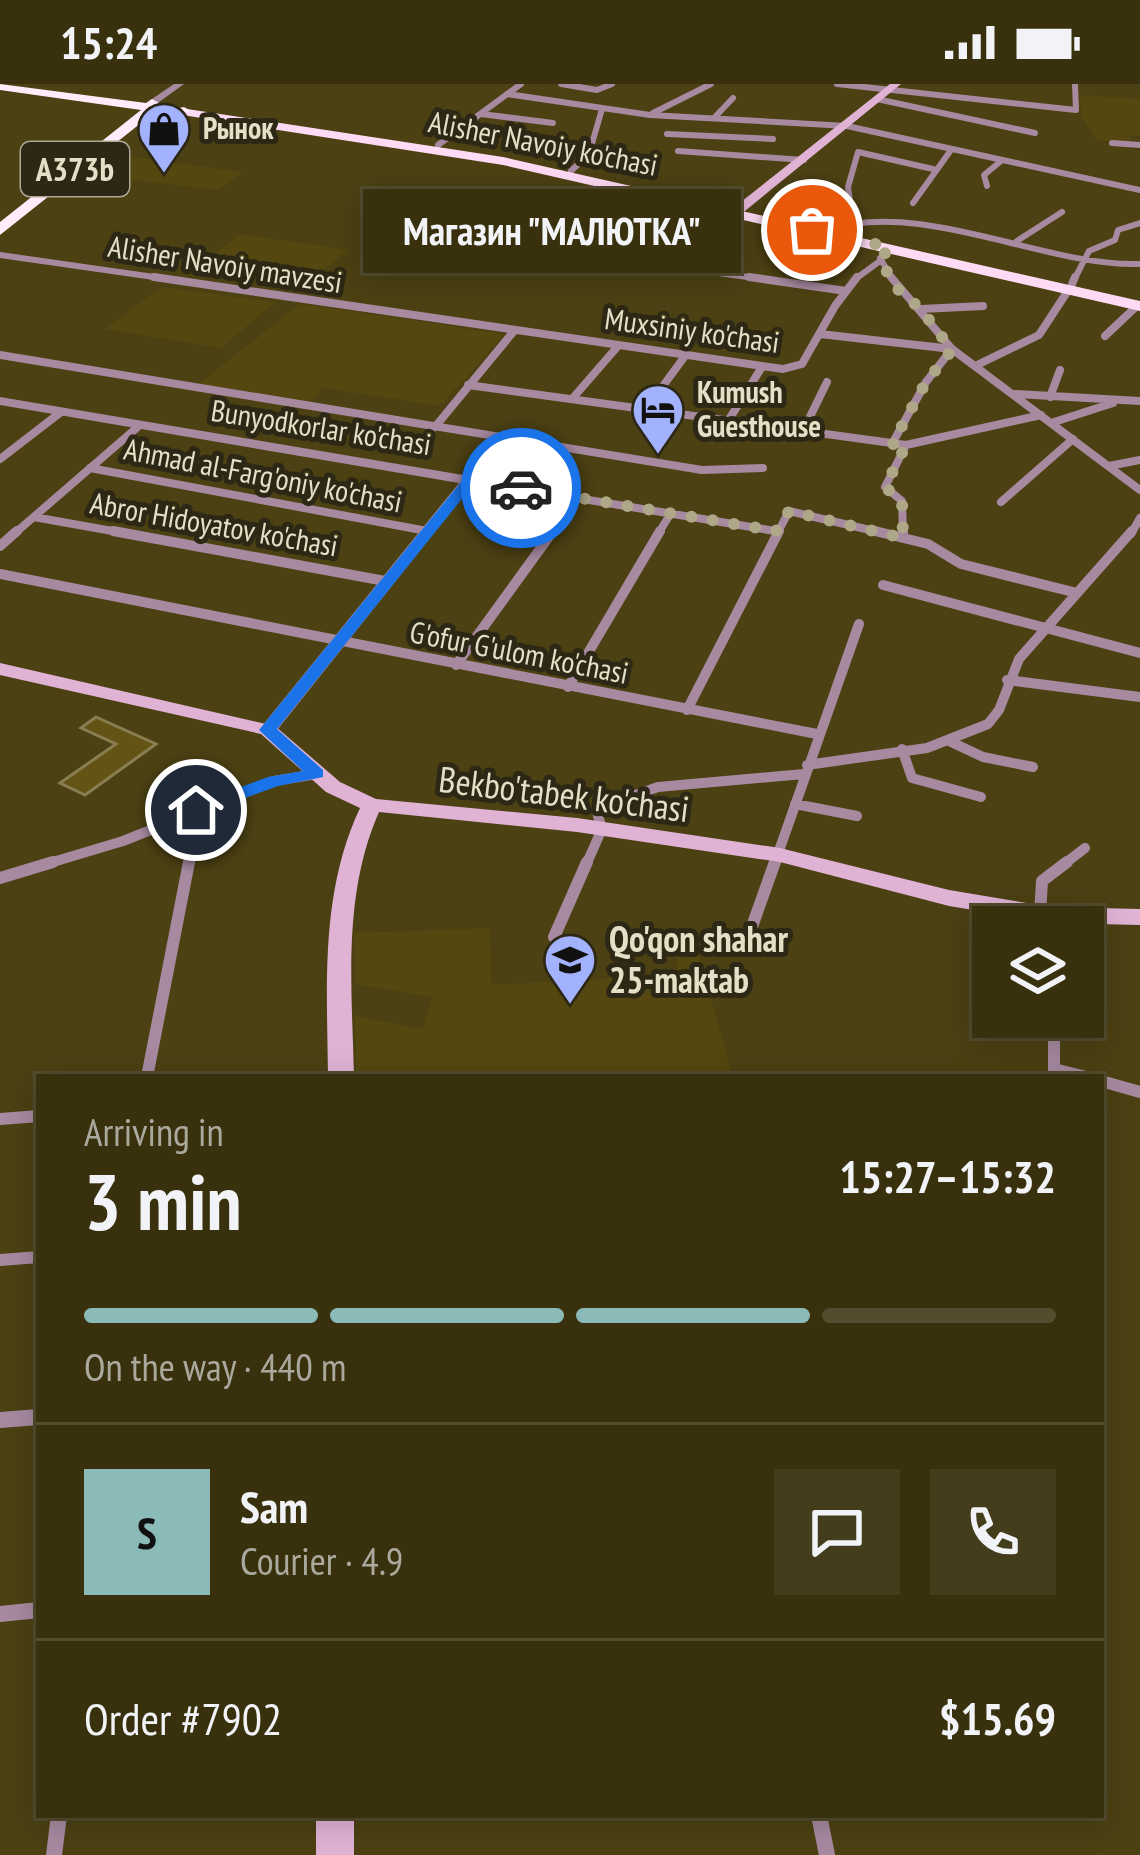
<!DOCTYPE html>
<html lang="en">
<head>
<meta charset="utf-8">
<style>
  :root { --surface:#39310e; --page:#443d1c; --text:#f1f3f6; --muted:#aba99e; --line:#534c2e; --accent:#8bbbb9 }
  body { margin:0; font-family:"PT Sans Narrow",sans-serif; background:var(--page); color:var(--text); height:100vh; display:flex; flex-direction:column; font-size:45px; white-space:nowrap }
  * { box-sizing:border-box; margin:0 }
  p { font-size:39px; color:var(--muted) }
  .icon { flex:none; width:66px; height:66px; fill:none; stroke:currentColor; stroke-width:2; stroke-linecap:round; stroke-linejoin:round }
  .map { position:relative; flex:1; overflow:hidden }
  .side { position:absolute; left:36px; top:990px; width:1068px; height:744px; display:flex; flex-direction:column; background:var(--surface); border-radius:0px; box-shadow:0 6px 30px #0003,0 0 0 3px var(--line) }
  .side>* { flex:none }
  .buttons { position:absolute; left:972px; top:822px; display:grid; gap:24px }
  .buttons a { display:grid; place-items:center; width:132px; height:132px; border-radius:0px; background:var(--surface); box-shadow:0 6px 30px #0003,0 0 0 3px var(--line); font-size:60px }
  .pin { position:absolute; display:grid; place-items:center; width:102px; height:102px; color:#fff; margin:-51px; border:6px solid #fff; border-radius:50%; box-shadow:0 3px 12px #0007 }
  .courier { position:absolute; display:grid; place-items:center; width:120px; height:120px; margin:-60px; border:9px solid #1a73e8; border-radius:50%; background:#fff; color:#222; box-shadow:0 3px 15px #0007 }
  .bubble { position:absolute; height:84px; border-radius:0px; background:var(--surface); box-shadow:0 6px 30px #0003,0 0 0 3px var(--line); font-size:39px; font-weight:600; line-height:84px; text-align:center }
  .summary em { font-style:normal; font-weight:600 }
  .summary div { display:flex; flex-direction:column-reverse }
  .summary { display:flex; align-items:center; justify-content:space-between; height:204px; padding:0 48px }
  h1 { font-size:78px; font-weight:600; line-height:90px }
  .bar { display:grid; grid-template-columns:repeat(4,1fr); gap:18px 12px; align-content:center; height:144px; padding:0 48px }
  .bar i { height:15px; border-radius:9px; background:var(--line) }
  .bar .on { background:var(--accent) }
  .bar p { grid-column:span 4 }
  .line { display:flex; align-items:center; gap:30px; padding:0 48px; border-top:3px solid var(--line) }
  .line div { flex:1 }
  .round { display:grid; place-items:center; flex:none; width:126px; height:126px; border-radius:0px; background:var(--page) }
  .status { display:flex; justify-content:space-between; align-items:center; height:84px; padding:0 60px; background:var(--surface); direction:ltr }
  .status svg { height:33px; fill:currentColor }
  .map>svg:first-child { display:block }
  .built { fill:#54470f }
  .building { fill:#635416; stroke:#897e51; stroke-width:3 }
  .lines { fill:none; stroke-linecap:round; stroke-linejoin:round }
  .minor-far4 { stroke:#a78aa0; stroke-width:6 }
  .minor-far3 { stroke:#a78aa0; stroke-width:8 }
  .minor-far2 { stroke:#a78aa0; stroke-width:10 }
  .minor-far1 { stroke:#a78aa0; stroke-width:12 }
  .minor { stroke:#a78aa0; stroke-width:16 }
  .tertiary { fill:#a78aa0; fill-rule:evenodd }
  .secondary { fill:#e0b3d5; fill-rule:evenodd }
  .primary { fill:#fedaf4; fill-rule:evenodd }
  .trunk { fill:#feecfa; fill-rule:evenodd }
  .route { fill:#1a73e8 }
  .done { stroke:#afa888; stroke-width:12; stroke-dasharray:0 21.6 }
  .labels { text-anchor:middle; stroke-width:10; stroke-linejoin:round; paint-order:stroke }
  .far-poi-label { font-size:30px; font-weight:bold; fill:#e5dfc7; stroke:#2d2815; text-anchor:start }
  .far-street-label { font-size:30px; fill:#e5dfc7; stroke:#2d2815 }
  .shield { fill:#2d2815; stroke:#aea892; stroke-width:3 }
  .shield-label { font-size:33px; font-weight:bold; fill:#e5dfc7 }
  .street-label { font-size:36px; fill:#e5dfc7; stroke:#2d2815 }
  .poi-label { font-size:36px; font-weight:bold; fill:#e5dfc7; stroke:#2d2815; text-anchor:start }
</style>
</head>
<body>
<div class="status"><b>15:24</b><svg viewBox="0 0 49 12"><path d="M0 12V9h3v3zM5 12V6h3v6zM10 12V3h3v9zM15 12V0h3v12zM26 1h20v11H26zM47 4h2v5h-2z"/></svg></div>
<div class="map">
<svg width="1140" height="1771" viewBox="0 0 1140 1771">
  <rect width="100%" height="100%" fill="#4c4113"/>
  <!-- built -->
  <path class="built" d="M 1080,11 L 1140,15 L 1140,52 L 1130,52 L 1129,59 L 1096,56 L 1081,32 Z
    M 123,72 L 244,88 L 217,106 L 134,96 L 124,101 L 82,95 Z
    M 431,117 L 533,130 L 491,172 L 382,155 Z
    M 240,150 L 349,166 L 301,204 L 183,188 L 194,185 Z
    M 161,203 L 275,218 L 221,264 L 105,245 Z
    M 300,220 L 505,250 L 440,322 L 324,304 L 308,319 L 197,301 Z
    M 490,844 L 491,901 L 677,891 L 678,867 L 699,872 L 733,993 L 356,993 L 355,932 L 422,945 L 432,913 L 355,900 L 354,849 Z"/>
  <!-- building -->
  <path class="building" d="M 96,633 L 156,660 L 85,711 L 60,699 L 116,660 L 81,644 Z"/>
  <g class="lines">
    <!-- minor-far4 -->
    <path class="minor-far4" d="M 561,0 L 597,6 L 612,0
      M 837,0 L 1076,26 L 1075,0
      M 507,10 L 650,31 L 847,42 L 1140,106
      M 877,15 L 1035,49
      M 653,29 L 711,0
      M 481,30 L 553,39
      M 714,34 L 733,14
      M 667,50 L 773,55
      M 1112,59 L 1140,61
      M 438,61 L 521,0
      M 678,67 L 804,76
      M 571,87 L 589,70 L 602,25
      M 987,102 L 984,91 L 1001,77
      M 913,119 L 951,66
      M 853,138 L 848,103 L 858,68 L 933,85
      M 830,145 C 925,116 1046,183 1140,180
      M 1017,157 L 1062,128
      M 0,171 L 175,196
      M 880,174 L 893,196
      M 674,183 L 770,196
      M 854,196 L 880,177
      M 1074,196 L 1089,167 L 1115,156 L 1118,146 L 1140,139"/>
    <!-- minor-far3 -->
    <path class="minor-far3" d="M 154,193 L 783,285 L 802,280 L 835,222 L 857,193
      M 749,193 L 846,207
      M 891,193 L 952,265 L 1140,406
      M 1072,200 L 1075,193
      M 921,225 L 983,222
      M 820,250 L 952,265
      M 1105,252 L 1138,221
      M 0,271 L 702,386 L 763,384
      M 975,282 L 1039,251 L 1069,205
      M 468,301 L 906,361 L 1041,331
      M 1016,310 L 1140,317
      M 1050,313 L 1060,286
      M 572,315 L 618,262
      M 646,325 L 685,272
      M 728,337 L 762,283
      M 1051,339 L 1113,319
      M 435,343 L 514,247
      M 803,347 L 827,298
      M 892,360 L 926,298 L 952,265
      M 0,375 L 61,328
      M 1109,382 L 1140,376
      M 90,384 L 427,447
      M 469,396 L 775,447
      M 1001,418 L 1073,355
      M 34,433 L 129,450
      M 14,450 L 140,341
      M 551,450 L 577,414
      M 658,450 L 671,429
      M 777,450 L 789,427 L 887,450
      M 903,450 L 902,417 L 885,403 L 906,361
      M 1131,450 L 1140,434"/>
    <!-- minor-far2 -->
    <path class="minor-far2" d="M 113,447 L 385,497
      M 875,447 L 928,460 L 961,480 L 1077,509
      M 903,447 L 903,454
      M 0,462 L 17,447
      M 0,490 L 817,650
      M 883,501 L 1140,569
      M 456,581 L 553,447
      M 1007,596 L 1140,613
      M 568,603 L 660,447
      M 687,626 L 779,447
      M 949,657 L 983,673 L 1033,683
      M 902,665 L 912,694 L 981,713
      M 807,681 L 927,664 L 988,640 L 999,626 L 1019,575 L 1132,447
      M 795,720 L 857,732
      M 172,736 L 194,753 L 189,781
      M 43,781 L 123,757 L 274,697 L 317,690
      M 586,781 L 602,745 L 596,725 L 658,703 L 804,690
      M 774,781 L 859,540
      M 1063,781 L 1085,764"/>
    <!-- minor-far1 -->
    <path class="minor-far1" d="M 0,794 L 53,778
      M 1040,830 L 1042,797 L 1067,778
      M 554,853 L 587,778
      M 745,862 L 775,778
      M 1054,933 L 1054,993
      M 1054,985 L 1086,993
      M 147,993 L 189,778
      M 1101,997 L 1140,1008
      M 0,1035 L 39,1032
      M 0,1176 L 39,1173"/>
    <!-- minor -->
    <path class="minor" d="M 0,1336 L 39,1333
      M 0,1530 L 39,1526
      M 819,1731 L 827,1771
      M 54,1771 L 59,1731"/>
    <!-- tertiary -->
    <path class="tertiary" d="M 174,0 L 184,0 L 155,21 L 149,21 L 149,17 Z
      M 0,313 L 469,392 L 476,396 L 274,650 L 262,650 L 262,642 L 459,399 L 0,321 Z"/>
    <!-- secondary -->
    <path class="secondary" d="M 890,0 L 901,0 L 740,131 L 732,131 L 732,125 Z
      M 0,579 L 275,642 L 340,698 L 376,715 L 577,734 L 780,764 L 949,806 L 1051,823 L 1140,825 L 1140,841 L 1051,839 L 949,822 L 780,778 L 577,748 L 379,728 C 342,812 352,904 354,993 L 328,993 C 327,901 320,809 360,724 L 326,708 L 261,650 L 0,591 Z
      M 316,1731 L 354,1731 L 354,1771 L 316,1771 Z"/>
    <!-- primary -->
    <path class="primary" d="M 148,19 L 503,73 L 1140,217 L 1140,227 L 503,81 L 144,25 Z"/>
    <!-- trunk -->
    <path class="trunk" d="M 0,0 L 146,19 L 152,15 L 159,19 L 153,29 L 184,23 L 191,27 L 141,39 L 0,151 L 0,138 L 141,26 L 0,6 Z"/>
  </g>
  <!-- route -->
  <path class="route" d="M 465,393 L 527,404 L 521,408 L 473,401 L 277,645 L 323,686 L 323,693 L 278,702 L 202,730 L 190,730 L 190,722 L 268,693 L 303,687 L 259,646 Z"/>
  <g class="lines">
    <!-- done -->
    <path class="done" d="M 521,404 L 776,447 L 789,427 L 903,454 L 902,417 L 885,403 L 906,361 L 892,360 L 926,298 L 952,266 L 920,224 L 900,208 L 880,177 L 889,163 L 812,146"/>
  </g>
  <!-- icons -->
  <defs>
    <g id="shop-pin" transform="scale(2.7)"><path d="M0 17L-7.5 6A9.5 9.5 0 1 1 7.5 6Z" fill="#a3b2fd" stroke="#2d2815"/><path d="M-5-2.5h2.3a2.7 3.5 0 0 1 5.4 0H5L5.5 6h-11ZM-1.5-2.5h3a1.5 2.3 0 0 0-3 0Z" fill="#111"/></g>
    <g id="hotel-pin" transform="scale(2.7)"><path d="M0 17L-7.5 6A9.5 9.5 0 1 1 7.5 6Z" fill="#a3b2fd" stroke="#2d2815"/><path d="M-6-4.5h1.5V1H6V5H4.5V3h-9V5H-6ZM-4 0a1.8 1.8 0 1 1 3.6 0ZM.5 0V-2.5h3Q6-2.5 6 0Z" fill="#111"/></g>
    <g id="school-pin" transform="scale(2.7)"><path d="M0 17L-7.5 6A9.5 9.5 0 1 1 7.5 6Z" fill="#a3b2fd" stroke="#2d2815"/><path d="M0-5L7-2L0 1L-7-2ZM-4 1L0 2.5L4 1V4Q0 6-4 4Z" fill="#111"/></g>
  </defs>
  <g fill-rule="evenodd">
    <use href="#shop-pin" x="164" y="45"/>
    <use href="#hotel-pin" x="658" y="326"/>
    <use href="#school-pin" x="570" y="876"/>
  </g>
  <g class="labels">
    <!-- far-poi labels -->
    <g class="far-poi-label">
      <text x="203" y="55">Рынок</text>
      <text x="697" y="319">Kumush<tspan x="697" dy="34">Guesthouse</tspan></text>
    </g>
    <!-- far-street labels -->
    <g class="far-street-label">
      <text transform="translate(543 60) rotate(11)" y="10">Alisher Navoiy ko'chasi</text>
      <text transform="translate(225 181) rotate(9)" y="10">Alisher Navoiy mavzesi</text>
      <text transform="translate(692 247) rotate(8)" y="10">Muxsiniy ko'chasi</text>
      <text transform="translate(321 344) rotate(9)" y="10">Bunyodkorlar ko'chasi</text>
      <text transform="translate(263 392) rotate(11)" y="10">Ahmad al-Farg'oniy ko'chasi</text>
      <text transform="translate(214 441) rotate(10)" y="10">Abror Hidoyatov ko'chasi</text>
      <text transform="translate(519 569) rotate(11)" y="10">G'ofur G'ulom ko'chasi</text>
    </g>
    <!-- shield labels -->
    <rect class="shield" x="21" y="58" width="108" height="54" rx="9"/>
    <g class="shield-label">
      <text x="75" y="97">A373b</text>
    </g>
    <!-- street labels -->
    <g class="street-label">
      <text transform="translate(564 710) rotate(7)" y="13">Bekbo'tabek ko'chasi</text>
    </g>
    <!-- poi labels -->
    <g class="poi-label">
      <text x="609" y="868">Qo'qon shahar<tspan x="609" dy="41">25-maktab</tspan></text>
    </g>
  </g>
</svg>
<div class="buttons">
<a><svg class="icon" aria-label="layers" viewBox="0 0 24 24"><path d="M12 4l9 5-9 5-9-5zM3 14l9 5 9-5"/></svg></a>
</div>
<div class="pin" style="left:812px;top:146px;background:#ea580c"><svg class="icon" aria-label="bag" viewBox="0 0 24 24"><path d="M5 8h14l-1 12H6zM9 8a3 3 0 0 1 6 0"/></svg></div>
<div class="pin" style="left:196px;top:726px;background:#1f2937"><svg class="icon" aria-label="home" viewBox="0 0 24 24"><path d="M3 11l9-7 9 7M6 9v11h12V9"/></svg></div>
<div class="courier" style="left:521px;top:404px"><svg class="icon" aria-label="car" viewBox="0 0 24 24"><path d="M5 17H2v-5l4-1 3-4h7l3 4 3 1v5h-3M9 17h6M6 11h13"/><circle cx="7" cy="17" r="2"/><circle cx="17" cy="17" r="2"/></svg></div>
<div class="bubble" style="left:363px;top:105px;width:378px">Магазин &quot;МАЛЮТКА&quot;</div>
<section class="side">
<div class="summary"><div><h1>3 min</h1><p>Arriving in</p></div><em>15:27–15:32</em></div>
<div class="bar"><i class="on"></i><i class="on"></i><i class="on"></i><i></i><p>On the way · 440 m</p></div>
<div class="line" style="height:216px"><b class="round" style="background:var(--accent);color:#111">S</b><div><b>Sam</b><p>Courier · 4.9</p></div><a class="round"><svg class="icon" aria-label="chat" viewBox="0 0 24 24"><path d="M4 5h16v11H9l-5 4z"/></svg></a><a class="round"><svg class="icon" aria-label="phone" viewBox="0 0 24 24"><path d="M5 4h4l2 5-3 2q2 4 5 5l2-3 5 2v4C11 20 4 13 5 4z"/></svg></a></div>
<div class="line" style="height:156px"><div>Order #7902</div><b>$15.69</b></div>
</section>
</div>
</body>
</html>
